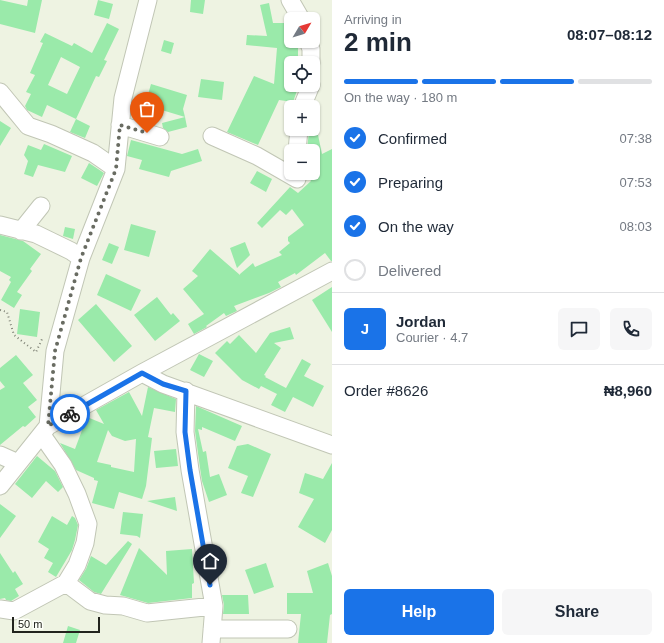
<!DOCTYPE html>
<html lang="en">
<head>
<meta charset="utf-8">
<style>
  :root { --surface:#fff; --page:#f6f6f7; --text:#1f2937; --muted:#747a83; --line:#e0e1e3; --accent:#1a73e8 }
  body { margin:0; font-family:Helvetica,sans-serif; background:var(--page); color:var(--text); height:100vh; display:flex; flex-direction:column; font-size:15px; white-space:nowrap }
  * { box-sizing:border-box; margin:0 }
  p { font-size:13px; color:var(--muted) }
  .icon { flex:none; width:22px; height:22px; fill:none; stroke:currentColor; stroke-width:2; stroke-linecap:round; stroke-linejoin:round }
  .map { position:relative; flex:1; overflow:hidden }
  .details { display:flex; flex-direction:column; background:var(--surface); width:332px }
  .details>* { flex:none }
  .needle { width:26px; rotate:52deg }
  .buttons { position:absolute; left:284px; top:12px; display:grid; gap:8px }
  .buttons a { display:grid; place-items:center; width:36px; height:36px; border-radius:6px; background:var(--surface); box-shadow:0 1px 3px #0004; font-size:20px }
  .scale { position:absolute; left:12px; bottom:10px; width:88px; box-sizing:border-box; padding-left:4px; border:2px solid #22241d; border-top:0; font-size:11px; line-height:14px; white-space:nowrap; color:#22241d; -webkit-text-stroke:3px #fdfff8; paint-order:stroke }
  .pin { position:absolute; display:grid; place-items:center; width:34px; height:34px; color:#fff; margin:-41px -17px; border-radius:50% 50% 50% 0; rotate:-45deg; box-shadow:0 0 4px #0007 }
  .pin .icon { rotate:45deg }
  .courier { position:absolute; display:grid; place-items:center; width:40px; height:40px; margin:-20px; border:3px solid #1a73e8; border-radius:50%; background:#fff; color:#222; box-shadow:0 1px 5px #0007 }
  .summary em { font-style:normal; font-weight:700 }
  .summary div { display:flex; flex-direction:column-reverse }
  .summary { display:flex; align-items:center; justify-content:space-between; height:68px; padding:0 12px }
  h1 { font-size:26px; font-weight:700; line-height:30px }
  .bar { display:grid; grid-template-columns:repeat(4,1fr); gap:6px 4px; align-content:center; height:48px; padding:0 12px }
  .bar i { height:5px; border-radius:3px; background:var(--line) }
  .bar .current { background:var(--accent) }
  .bar p { grid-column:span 4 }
  .line { display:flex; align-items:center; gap:10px; padding:0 12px; border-top:1px solid var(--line) }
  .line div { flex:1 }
  .round { display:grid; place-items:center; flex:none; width:42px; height:42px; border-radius:6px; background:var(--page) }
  ol { padding:0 12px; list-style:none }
  li { display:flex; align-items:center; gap:12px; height:44px }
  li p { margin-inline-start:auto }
  li .icon { padding:4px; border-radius:50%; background:var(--accent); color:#fff; stroke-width:4 }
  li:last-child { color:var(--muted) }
  li i { width:22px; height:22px; border:2px solid var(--line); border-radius:50% }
  .primary-button { display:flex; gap:8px; margin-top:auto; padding:8px 12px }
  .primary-button a { flex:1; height:46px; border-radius:6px; background:var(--accent); color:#fff; font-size:16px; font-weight:700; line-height:46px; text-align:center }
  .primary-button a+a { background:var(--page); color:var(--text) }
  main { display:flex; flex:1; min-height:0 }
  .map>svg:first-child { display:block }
  .building { fill:#9aeaaa; fill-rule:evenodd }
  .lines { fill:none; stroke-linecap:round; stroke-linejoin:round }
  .minor-casing { stroke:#c1c6b5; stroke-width:19 }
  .path { stroke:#7f8276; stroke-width:2; stroke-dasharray:1 3; stroke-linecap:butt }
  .minor { stroke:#fff; stroke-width:17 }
  .done { stroke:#696c62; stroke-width:4; stroke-dasharray:0 7.2 }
  .route { stroke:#1a73e8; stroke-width:5 }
</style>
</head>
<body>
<main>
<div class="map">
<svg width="332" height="643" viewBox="0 0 332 643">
  <rect width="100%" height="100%" fill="#eef3e2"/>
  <!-- building -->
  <path class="building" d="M 0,0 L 27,6 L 28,0 L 42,0 L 35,33 L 0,24 Z
    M 98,0 L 113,4 L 109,19 L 94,15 Z
    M 191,0 L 205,0 L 203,14 L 190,12 Z
    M 269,3 L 273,23 L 291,23 L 291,41 L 298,41 L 298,63 L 291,63 L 291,85 L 299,85 L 293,102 L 279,100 L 258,145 L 227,132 L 254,76 L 274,84 L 277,48 L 246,45 L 247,35 L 267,36 L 260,5 Z
    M 107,23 L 119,29 L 104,60 L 107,61 L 99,77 L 96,76 L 76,119 L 47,105 L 42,117 L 27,110 L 25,106 L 31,94 L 26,92 L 35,75 L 30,73 L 43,43 L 40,42 L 45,33 L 72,46 L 74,43 L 92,53 ZM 61,57 L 80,67 L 67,94 L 48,85 Z
    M 164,40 L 174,43 L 171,54 L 161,51 Z
    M 201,79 L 224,82 L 222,100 L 198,97 Z
    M 151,84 L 187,95 L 183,109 L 185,117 L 145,105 Z
    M 185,117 L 187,127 L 168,132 L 163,128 L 162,123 Z
    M 76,119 L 90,126 L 85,138 L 70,132 Z
    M 0,121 L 11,128 L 0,146 Z
    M 317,130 L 322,154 L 332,149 L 332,261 L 331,261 L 325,253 L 296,275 L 295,273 L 278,282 L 281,287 L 269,293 L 234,306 L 237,311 L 226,316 L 224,313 L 206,326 L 207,327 L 194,334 L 188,324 L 204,314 L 183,289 L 198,276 L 192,271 L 210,249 L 240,275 L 240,274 L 253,263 L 255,267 L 282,255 L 279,252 L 290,243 L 288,241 L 288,237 L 304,225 L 292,209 L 286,215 L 280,210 L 262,228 L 257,223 L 290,187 L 298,193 L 311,181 L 307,173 L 313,173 L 313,148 L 307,149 L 309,132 Z
    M 131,140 L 182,154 L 198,149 L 202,161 L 171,171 L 169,177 L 139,169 L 142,160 L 127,156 Z
    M 44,144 L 72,156 L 65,172 L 38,165 L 33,177 L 24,174 L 28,161 L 24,155 L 28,145 L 41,150 Z
    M 89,163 L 104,173 L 97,186 L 81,178 Z
    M 257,171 L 272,179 L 266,192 L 250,183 Z
    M 131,224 L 156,231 L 149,257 L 124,250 Z
    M 65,227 L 75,229 L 73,239 L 63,236 Z
    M 0,235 L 23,241 L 41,254 L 30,269 L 32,271 L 17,292 L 22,295 L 14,308 L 1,300 L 11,282 L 9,280 L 11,277 L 0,271 Z
    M 245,242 L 250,255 L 237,268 L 230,248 Z
    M 109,243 L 119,247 L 112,264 L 102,260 Z
    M 106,274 L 141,290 L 131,311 L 97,295 Z
    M 332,287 L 332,332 L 312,300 Z
    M 157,297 L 171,315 L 173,313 L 180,321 L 155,341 L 134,315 Z
    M 96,304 L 132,346 L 114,362 L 78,320 Z
    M 20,309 L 40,312 L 37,337 L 17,334 Z
    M 290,327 L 294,339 L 274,343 L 281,348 L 264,375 L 266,376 L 265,377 L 286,388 L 302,359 L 311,364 L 304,376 L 324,386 L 313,407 L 293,397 L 285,412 L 271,405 L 277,394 L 261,386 L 259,389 L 242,380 L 215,353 L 227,341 L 230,344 L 239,335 L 256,353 L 270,333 Z
    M 199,354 L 213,361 L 204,377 L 190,370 Z
    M 16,355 L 33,375 L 23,383 L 37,400 L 28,407 L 36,417 L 25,427 L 23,426 L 0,445 L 0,390 L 5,387 L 0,381 L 0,368 Z
    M 148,387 L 176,399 L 175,412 L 154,408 L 148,437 L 152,438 L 146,486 L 142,499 L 119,492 L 114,509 L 92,503 L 98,481 L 94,480 L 94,478 L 76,470 L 60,443 L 75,449 L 87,417 L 104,424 L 96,410 L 129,392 L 142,416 ZM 108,430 L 112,436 L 125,441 L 136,439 L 134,472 L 111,467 L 111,465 L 97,462 Z
    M 196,406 L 242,426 L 235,441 L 202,427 L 202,430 L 198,429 L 203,452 L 206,451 L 210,477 L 219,474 L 227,495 L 209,502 L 202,481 L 200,468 L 195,431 Z
    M 248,444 L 271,454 L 253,497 L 241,493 L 248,476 L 228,468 L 237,446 Z
    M 176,449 L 178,466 L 156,468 L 154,451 Z
    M 37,456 L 55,471 L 63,487 L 58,492 L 46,481 L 32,498 L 15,484 Z
    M 332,463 L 332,530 L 325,543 L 298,527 L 314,499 L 299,493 L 305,473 L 323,479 Z
    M 175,497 L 177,511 L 147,501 Z
    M 0,504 L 16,516 L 0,538 Z
    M 123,512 L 143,514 L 140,538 L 137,536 L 120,534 Z
    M 52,516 L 67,525 L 72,516 L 75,518 L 78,525 L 75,540 L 72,550 L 56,577 L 48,572 L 53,563 L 44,558 L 49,549 L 38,542 Z
    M 128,541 L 132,544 L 101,594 L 94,592 L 79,580 L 86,569 L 91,556 L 106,565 Z
    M 139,548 L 167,575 L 166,551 L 192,549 L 194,583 L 192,584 L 192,598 L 148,603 L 120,595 Z
    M 0,553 L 13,573 L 15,571 L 23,584 L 15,589 L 19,596 L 11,601 L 6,600 L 5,598 L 0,599 Z
    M 266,563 L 274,587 L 254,594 L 245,570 Z
    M 328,563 L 332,576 L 332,614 L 330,615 L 327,643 L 298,643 L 301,614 L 287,614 L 287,593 L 313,593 L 307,571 Z
    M 222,595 L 248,595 L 249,614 L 223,614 L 224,605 Z
    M 68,626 L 80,630 L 76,643 L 63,643 Z"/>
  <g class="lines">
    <!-- minor casing -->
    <g class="minor-casing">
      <path id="minor" d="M 290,0 L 301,19
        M 308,41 L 311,49 L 311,63
        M 0,92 L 28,126 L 51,134 L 93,153 L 116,169
        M 302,107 L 311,85
        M 120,125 L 160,137
        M 212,136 L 257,156 L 297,179 L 297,173
        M 297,151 L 299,129
        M 0,225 L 36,234 L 71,251 L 81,258
        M 21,231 L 41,206
        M 142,373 L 163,384 L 332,445
        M 186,391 L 185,432 L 190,470 L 214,606 L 211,643
        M 48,426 L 55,351 L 81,258 L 116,169 L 123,98 L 148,0
        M 42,435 L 63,465 L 77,494 L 88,524 L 85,543 L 77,565 L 66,583
        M 0,455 L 18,463
        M 0,486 L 48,426 L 142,373 L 332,271
        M 0,609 L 14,611 L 66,583 L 90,601 L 105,605 L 123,606 L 147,613 L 214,606
        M 212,629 L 288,629"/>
    </g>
    <!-- path -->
    <path class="path" d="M 0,310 L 7,312 L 14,335 L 36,352 L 43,337"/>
    <!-- minor -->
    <use href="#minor" class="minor"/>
  </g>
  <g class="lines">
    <!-- done -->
    <path class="done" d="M 70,414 L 48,426 L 55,351 L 81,258 L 116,169 L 120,125 L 147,133"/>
    <!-- route -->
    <path class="route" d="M 70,414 L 142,373 L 163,384 L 186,391 L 185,432 L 190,470 L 210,585"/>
  </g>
</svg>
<div class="buttons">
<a><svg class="needle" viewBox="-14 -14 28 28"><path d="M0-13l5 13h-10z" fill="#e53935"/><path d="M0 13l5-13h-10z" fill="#747a83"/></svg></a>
<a><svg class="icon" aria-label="locate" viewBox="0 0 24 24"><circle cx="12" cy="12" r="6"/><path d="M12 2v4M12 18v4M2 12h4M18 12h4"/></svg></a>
<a>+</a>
<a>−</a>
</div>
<div class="scale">50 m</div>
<div class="pin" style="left:147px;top:133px;background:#ea580c"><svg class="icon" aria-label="bag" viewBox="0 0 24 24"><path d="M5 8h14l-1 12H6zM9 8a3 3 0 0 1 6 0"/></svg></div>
<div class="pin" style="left:210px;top:585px;background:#1f2937"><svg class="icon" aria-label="home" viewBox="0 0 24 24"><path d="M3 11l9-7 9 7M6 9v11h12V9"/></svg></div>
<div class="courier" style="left:70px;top:414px"><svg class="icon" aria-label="bike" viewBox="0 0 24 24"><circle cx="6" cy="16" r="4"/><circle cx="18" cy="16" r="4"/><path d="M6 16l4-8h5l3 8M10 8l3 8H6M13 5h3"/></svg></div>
</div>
<section class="details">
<div class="summary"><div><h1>2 min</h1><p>Arriving in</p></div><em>08:07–08:12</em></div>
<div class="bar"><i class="current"></i><i class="current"></i><i class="current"></i><i></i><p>On the way · 180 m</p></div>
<ol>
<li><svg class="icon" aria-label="check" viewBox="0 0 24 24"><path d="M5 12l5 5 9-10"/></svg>Confirmed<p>07:38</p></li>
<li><svg class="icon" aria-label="check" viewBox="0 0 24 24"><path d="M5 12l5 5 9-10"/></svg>Preparing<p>07:53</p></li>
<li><svg class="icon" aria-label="check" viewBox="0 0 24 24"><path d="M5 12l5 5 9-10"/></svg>On the way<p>08:03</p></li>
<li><i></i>Delivered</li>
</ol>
<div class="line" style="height:72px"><b class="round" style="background:var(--accent);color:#fff">J</b><div><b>Jordan</b><p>Courier · 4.7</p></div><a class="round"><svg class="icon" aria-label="chat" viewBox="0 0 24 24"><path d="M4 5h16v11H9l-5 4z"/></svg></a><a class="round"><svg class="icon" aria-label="phone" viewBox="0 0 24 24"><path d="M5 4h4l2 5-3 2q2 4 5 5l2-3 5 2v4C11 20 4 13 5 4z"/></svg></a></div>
<div class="line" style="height:52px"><div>Order #8626</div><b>₦8,960</b></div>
<div class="primary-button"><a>Help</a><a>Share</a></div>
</section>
</main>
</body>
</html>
